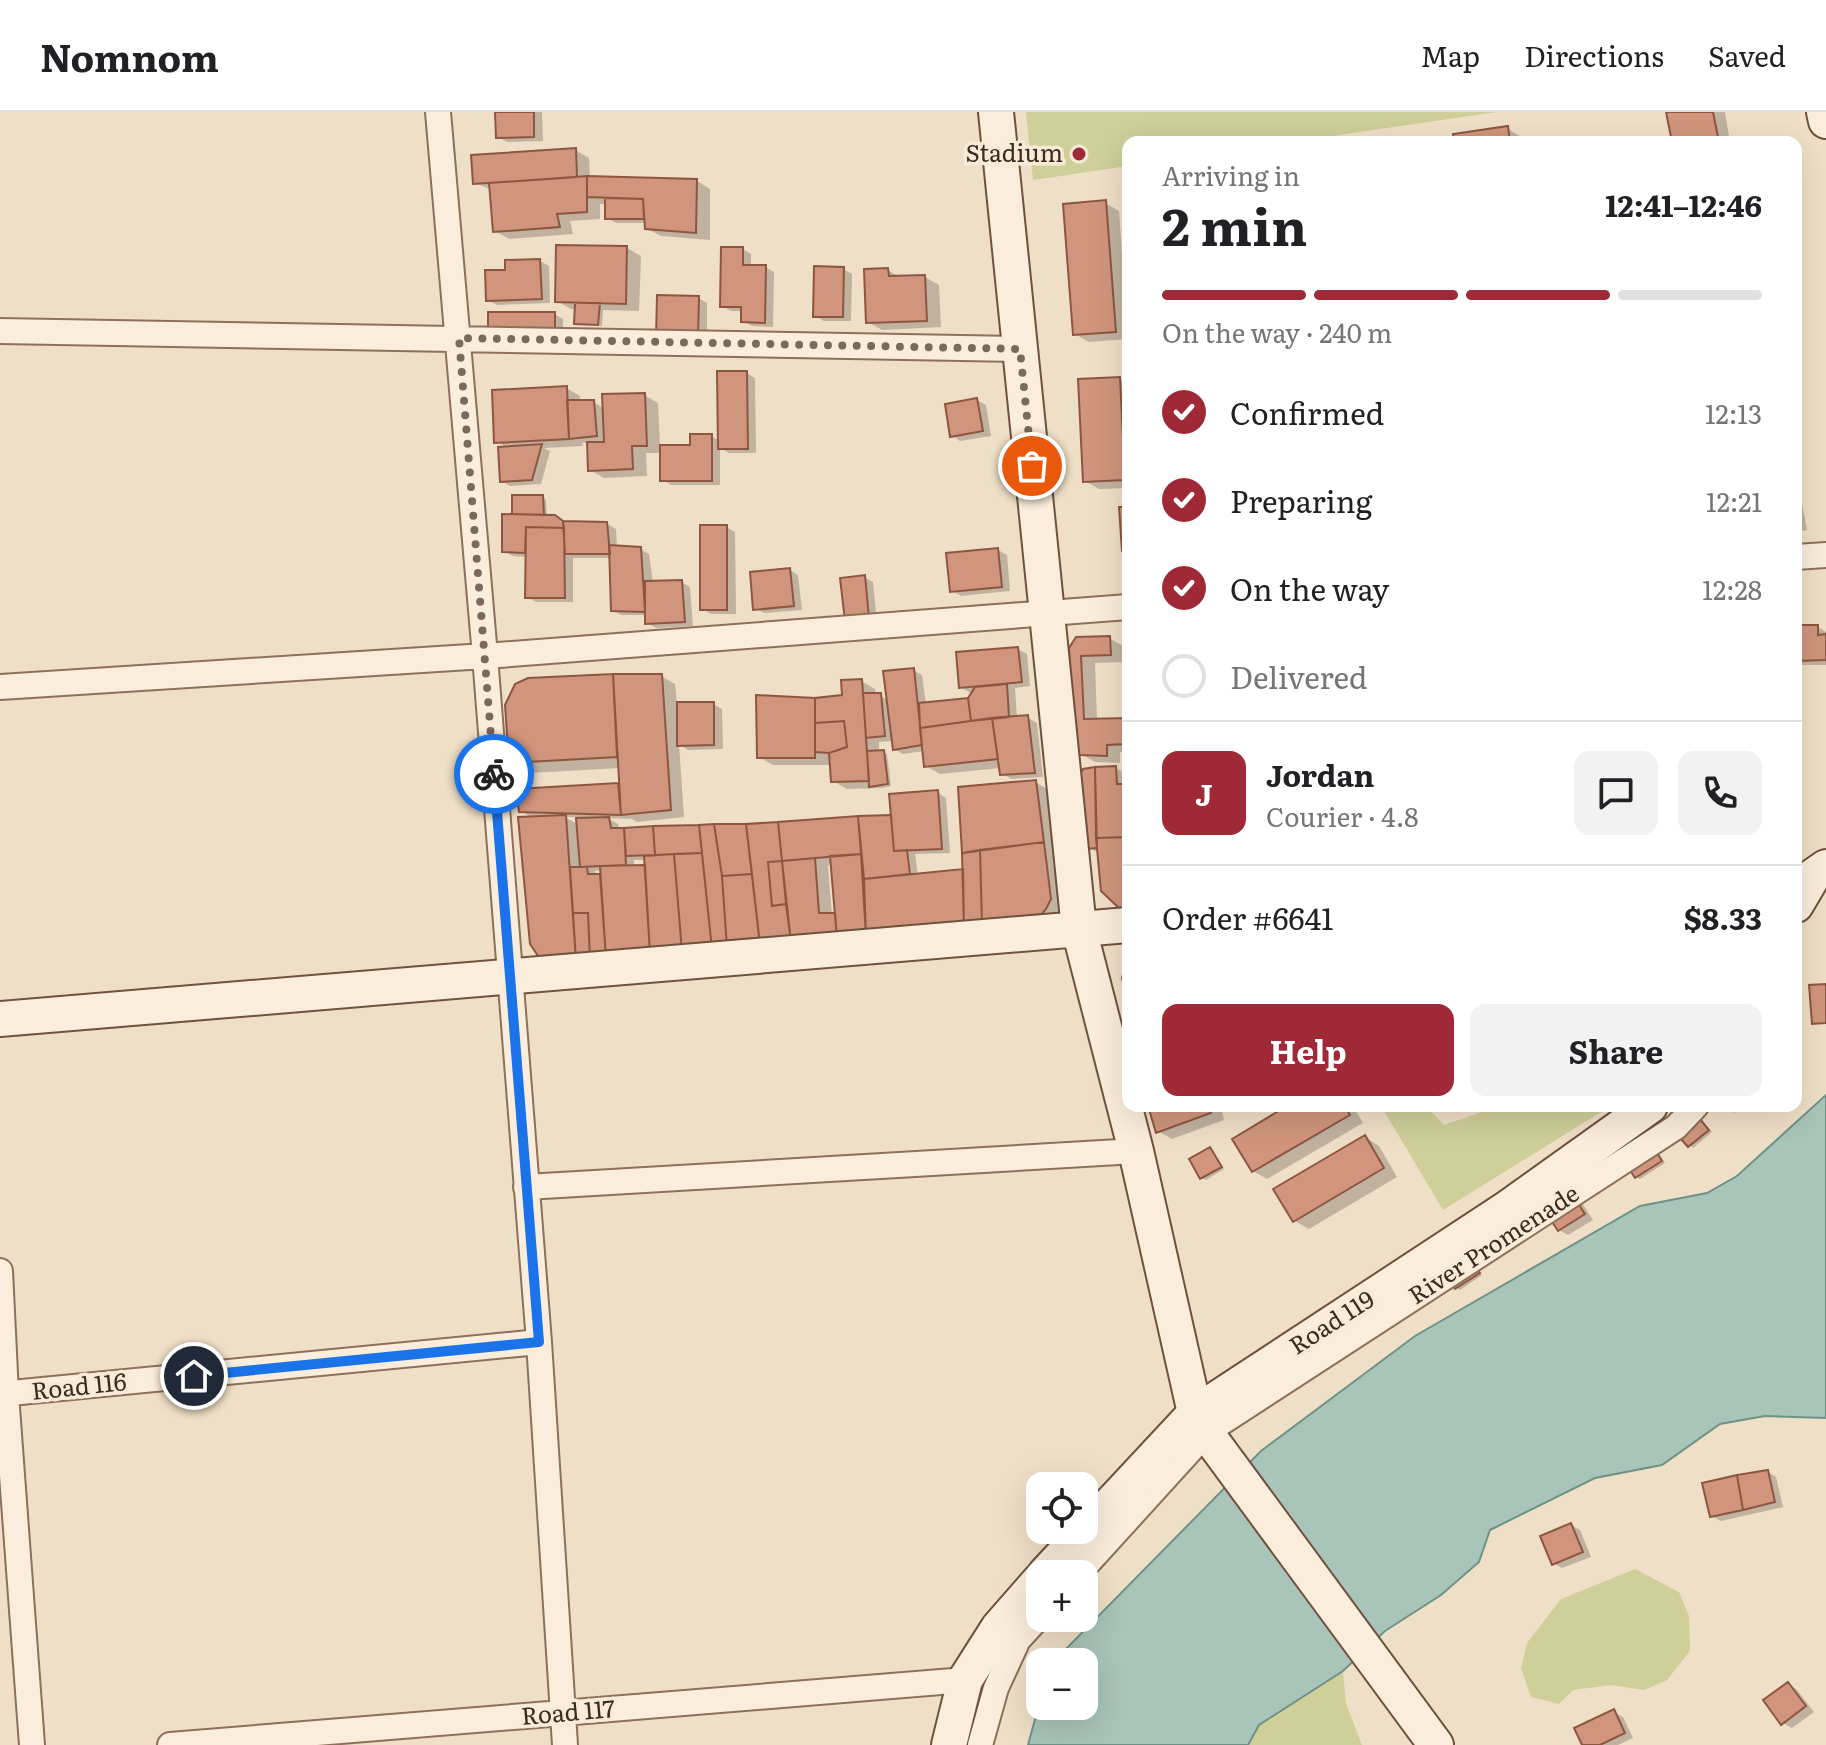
<!DOCTYPE html>
<html lang="en">
<head>
<meta charset="utf-8">
<style>
  :root { --surface:#fff; --page:#f2f2f2; --text:#202124; --muted:#757577; --line:#e0e0e0; --accent:#9f2937 }
  body { margin:0; font-family:Literata,serif; background:var(--page); color:var(--text); height:100vh; display:flex; flex-direction:column; font-size:30px; white-space:nowrap }
  * { box-sizing:border-box; margin:0 }
  p { font-size:26px; color:var(--muted) }
  .icon { flex:none; width:44px; height:44px; fill:none; stroke:currentColor; stroke-width:2; stroke-linecap:round; stroke-linejoin:round }
  .map { position:relative; flex:1; overflow:hidden }
  .sheet { position:absolute; left:1122px; top:24px; width:680px; height:976px; display:flex; flex-direction:column; background:var(--surface); border-radius:16px; box-shadow:0 8px 32px #0002 }
  .sheet>* { flex:none }
  .fabs { position:absolute; left:1026px; top:1360px; display:grid; gap:16px }
  .fabs a { display:grid; place-items:center; width:72px; height:72px; border-radius:16px; background:var(--surface); box-shadow:0 8px 32px #0002; font-size:40px }
  .pin { position:absolute; display:grid; place-items:center; width:68px; height:68px; color:#fff; margin:-34px; border:4px solid #fff; border-radius:50%; box-shadow:0 2px 8px #0007 }
  .courier { position:absolute; display:grid; place-items:center; width:80px; height:80px; margin:-40px; border:6px solid #1a73e8; border-radius:50%; background:#fff; color:#222; box-shadow:0 2px 10px #0007 }
  .overview em { font-style:normal; font-weight:700 }
  .overview div { display:flex; flex-direction:column-reverse }
  .overview { display:flex; align-items:center; justify-content:space-between; height:136px; padding:0 40px }
  h1 { font-size:52px; font-weight:700; line-height:60px }
  .bar { display:grid; grid-template-columns:repeat(4,1fr); gap:12px 8px; align-content:center; height:96px; padding:0 40px }
  .bar i { height:10px; border-radius:6px; background:var(--line) }
  .bar .on { background:var(--accent) }
  .bar p { grid-column:span 4 }
  .line { display:flex; align-items:center; gap:20px; padding:0 40px; border-top:2px solid var(--line) }
  .line div { flex:1 }
  .round { display:grid; place-items:center; flex:none; width:84px; height:84px; border-radius:16px; background:var(--page) }
  ol { padding:0 40px; list-style:none }
  li { display:flex; align-items:center; gap:24px; height:88px }
  li p { margin-inline-start:auto }
  li .icon { padding:8px; border-radius:50%; background:var(--accent); color:#fff; stroke-width:4 }
  li:last-child { color:var(--muted) }
  li i { width:44px; height:44px; border:4px solid var(--line); border-radius:50% }
  .primary-button { display:flex; gap:16px; margin-top:auto; padding:16px 40px }
  .primary-button a { flex:1; height:92px; border-radius:16px; background:var(--accent); color:#fff; font-size:32px; font-weight:700; line-height:92px; text-align:center }
  .primary-button a+a { background:var(--page); color:var(--text) }
  header { display:flex; align-items:center; gap:48px; box-sizing:border-box; height:112px; padding:0 40px; background:var(--surface); border-bottom:2px solid var(--line) }
  header strong { font-size:38px }
  nav { display:flex; gap:44px; margin-inline-start:auto; font-size:28px }
  .map>svg:first-child { display:block }
  .green { fill:#cfcf9a }
  .water { fill:#a9c4b9; stroke:#6e9386; stroke-width:2 }
  .shadow { fill:#0003; fill-rule:evenodd }
  .building { fill:#d0957c; stroke:#8d5640; stroke-width:2 }
  .lines { fill:none; stroke-linecap:round; stroke-linejoin:round }
  .street-casing { stroke:#8d705b; stroke-width:28 }
  .secondary-casing { stroke:#6f513e; stroke-width:38 }
  .street { stroke:#faeddb; stroke-width:24 }
  .secondary { stroke:#faeddb; stroke-width:34 }
  .done { stroke:#7c695a; stroke-width:8; stroke-dasharray:0 14.4 }
  .route { stroke:#1a73e8; stroke-width:10 }
  .poi-dot { fill:#9f2937; stroke:#f7ead7; stroke-width:3 }
  .labels { text-anchor:middle; stroke-width:7; stroke-linejoin:round; paint-order:stroke }
  .poi-label { font-size:24px; fill:#3d2a20; stroke:#f7ead7; text-anchor:end }
  .street-label { font-size:24px; fill:#3d2a20; stroke:#f7ead7 }
</style>
</head>
<body>
<header>
<strong>Nomnom</strong>
<nav><a>Map</a><a>Directions</a><a>Saved</a></nav>
</header>
<div class="map">
<svg width="1826" height="1633" viewBox="0 0 1826 1633">
  <rect width="100%" height="100%" fill="#f0dfc7"/>
  <!-- green -->
  <path class="green" d="M 1026,0 L 1497,0 L 1291,30 L 1128,30 L 1128,54 L 1033,68 Z
    M 1381,994 L 1426,994 L 1444,1013 L 1499,994 L 1611,994 L 1443,1098 Z
    M 1635,1457 L 1679,1480 L 1689,1504 L 1690,1539 L 1667,1568 L 1644,1578 L 1611,1573 L 1573,1578 L 1559,1592 L 1531,1585 L 1521,1556 L 1527,1531 L 1561,1487 Z
    M 1343,1559 L 1346,1592 L 1362,1633 L 1248,1633 L 1259,1613 Z"/>
  <!-- water -->
  <path class="water" d="M 1826,983 L 1826,1306 L 1765,1304 L 1720,1312 L 1662,1353 L 1595,1366 L 1490,1418 L 1479,1450 L 1441,1483 L 1385,1519 L 1343,1559 L 1259,1613 L 1248,1633 L 1028,1633 L 1040,1589 L 1040,1594 L 1084,1594 L 1084,1550 L 1057,1550 L 1059,1544 L 1261,1339 L 1415,1224 L 1640,1094 L 1707,1081 L 1737,1064 Z"/>
  <!-- shadow -->
  <path class="shadow" d="M 497,0 L 542,0 L 543,29 L 507,30 L 498,25 Z
    M 1668,0 L 1725,0 L 1730,30 L 1674,30 Z
    M 1507,16 L 1521,25 L 1522,30 L 1456,30 Z
    M 575,38 L 589,46 L 590,67 L 697,69 L 710,77 L 710,128 L 661,124 L 646,116 L 646,111 L 616,111 L 607,106 L 607,92 L 600,92 L 600,107 L 570,109 L 573,122 L 509,127 L 495,119 L 492,78 L 475,71 Z
    M 1105,91 L 1119,99 L 1128,227 L 1089,230 L 1075,222 Z
    M 627,136 L 641,144 L 639,199 L 603,198 L 602,214 L 576,211 L 577,197 L 571,197 L 557,189 Z
    M 742,137 L 751,142 L 751,155 L 765,155 L 774,160 L 773,215 L 752,214 L 743,209 L 743,199 L 731,199 L 722,194 Z
    M 540,149 L 549,154 L 550,191 L 497,193 L 488,188 L 507,160 Z
    M 843,157 L 852,162 L 851,209 L 824,209 L 815,204 Z
    M 888,158 L 901,166 L 925,165 L 939,173 L 941,215 L 882,218 L 868,210 Z
    M 659,185 L 698,186 L 707,191 L 707,232 Z
    M 554,202 L 563,207 L 563,227 L 499,226 Z
    M 746,261 L 755,266 L 756,341 L 729,341 L 720,336 L 720,373 L 671,373 L 662,367 L 662,341 L 646,341 L 647,364 L 604,366 L 590,358 L 589,330 L 582,331 L 583,334 L 544,336 L 550,339 L 541,372 L 510,374 L 501,369 L 508,336 L 496,329 L 566,276 L 580,284 L 580,290 L 593,290 L 605,297 L 644,283 L 658,291 L 660,335 L 692,335 L 711,324 L 720,329 Z
    M 1119,267 L 1128,272 L 1128,376 L 1099,377 L 1085,369 Z
    M 977,288 L 986,293 L 991,324 L 960,329 L 952,323 Z
    M 1796,359 L 1807,418 L 1796,420 Z
    M 514,385 L 542,385 L 546,388 L 547,405 L 565,411 L 607,412 L 616,417 L 617,436 L 640,437 L 649,442 L 653,471 L 681,470 L 690,475 L 693,514 L 656,516 L 647,511 L 647,503 L 621,503 L 612,498 L 612,446 L 573,446 L 573,490 L 536,490 L 527,485 L 527,445 L 513,444 L 504,439 L 514,404 Z
    M 726,415 L 735,420 L 736,502 L 711,502 L 702,497 Z
    M 998,438 L 1007,443 L 1010,479 L 961,484 L 952,479 Z
    M 790,458 L 798,463 L 802,498 L 764,501 L 755,496 Z
    M 864,465 L 873,470 L 877,511 L 856,513 Z
    M 1796,515 L 1818,515 L 1826,520 L 1826,553 L 1801,553 L 1796,550 Z
    M 1109,526 L 1123,534 L 1124,550 L 1095,551 L 1097,609 L 1128,608 L 1128,640 L 1120,640 L 1120,651 L 1095,650 L 1081,642 L 1071,537 Z
    M 1018,537 L 1027,542 L 1030,574 L 1015,576 L 1017,606 L 1028,606 L 1037,611 L 1043,665 L 1011,667 L 1002,661 L 1001,656 L 940,662 L 926,654 L 924,639 L 903,642 L 894,637 L 893,629 L 879,630 L 879,640 L 887,642 L 891,674 L 882,676 L 847,677 L 833,669 L 832,653 L 773,653 L 759,645 L 815,588 L 844,585 L 861,569 L 875,577 L 876,583 L 889,588 L 913,558 L 922,563 L 926,592 L 969,587 L 974,580 L 969,580 L 960,575 Z
    M 613,564 L 661,564 L 675,572 L 677,592 L 713,592 L 722,597 L 723,637 L 688,638 L 679,632 L 684,705 L 637,710 L 632,707 L 607,706 L 618,712 L 619,718 L 746,714 L 893,705 L 937,680 L 946,686 L 950,741 L 915,742 L 918,764 L 965,759 L 1035,670 L 1049,678 L 1064,796 L 1060,805 L 557,854 L 533,706 L 521,699 L 618,673 L 621,675 L 620,656 L 530,661 L 511,650 ZM 565,705 L 578,705 L 579,713 ZM 634,748 L 646,748 L 647,755 L 634,755 ZM 833,752 L 837,803 L 832,803 L 828,753 ZM 602,758 L 602,764 L 596,764 L 595,759 Z
    M 1116,656 L 1128,663 L 1128,800 L 1098,741 L 1089,735 Z
    M 1150,994 L 1221,994 L 1224,1008 L 1172,1027 L 1158,1019 Z
    M 1291,994 L 1353,994 L 1363,1011 L 1267,1067 L 1253,1059 Z
    M 1724,994 L 1740,994 L 1734,1001 Z
    M 1700,1007 L 1712,1020 L 1693,1036 L 1678,1020 Z
    M 1365,1025 L 1379,1034 L 1397,1065 L 1309,1117 L 1295,1109 Z
    M 1655,1036 L 1665,1051 L 1640,1067 L 1636,1065 Z
    M 1210,1037 L 1224,1057 L 1206,1068 L 1202,1066 Z
    M 1579,1086 L 1593,1108 L 1568,1123 L 1559,1118 Z
    M 1473,1149 L 1482,1163 L 1460,1178 L 1457,1176 Z
    M 1768,1360 L 1776,1365 L 1783,1395 L 1721,1409 L 1712,1404 Z
    M 1571,1413 L 1580,1418 L 1591,1445 L 1562,1456 L 1553,1451 Z
    M 1788,1572 L 1797,1578 L 1814,1600 L 1792,1616 L 1783,1611 Z
    M 1614,1600 L 1623,1605 L 1633,1626 L 1618,1633 L 1584,1633 Z"/>
  <!-- building -->
  <path class="building" d="M 495,0 L 534,0 L 534,25 L 496,26 Z
    M 1666,0 L 1713,0 L 1719,30 L 1672,30 Z
    M 1508,14 L 1510,30 L 1454,30 L 1453,22 Z
    M 576,36 L 577,65 L 473,72 L 471,43 Z
    M 587,64 L 587,100 L 557,102 L 560,115 L 493,120 L 489,71 Z
    M 587,64 L 697,67 L 696,121 L 645,117 L 643,87 L 587,85 Z
    M 605,86 L 643,87 L 644,107 L 605,107 Z
    M 1106,88 L 1116,220 L 1073,223 L 1063,92 Z
    M 556,133 L 627,134 L 626,192 L 555,190 Z
    M 721,135 L 743,135 L 743,153 L 766,153 L 765,211 L 741,210 L 741,195 L 720,195 Z
    M 540,147 L 542,187 L 486,189 L 485,158 L 505,158 L 505,148 Z
    M 814,154 L 844,155 L 843,205 L 813,205 Z
    M 888,156 L 889,164 L 925,163 L 927,209 L 866,211 L 864,157 Z
    M 657,183 L 699,184 L 698,228 L 656,227 Z
    M 575,191 L 600,191 L 598,213 L 574,212 Z
    M 488,200 L 555,200 L 555,223 L 488,222 Z
    M 717,259 L 747,259 L 748,337 L 718,337 Z
    M 1120,265 L 1125,368 L 1083,370 L 1078,267 Z
    M 567,274 L 569,327 L 494,331 L 492,278 Z
    M 645,281 L 647,334 L 632,334 L 633,357 L 588,359 L 587,330 L 604,330 L 602,282 Z
    M 977,286 L 983,319 L 950,325 L 945,292 Z
    M 567,288 L 594,288 L 597,324 L 569,327 Z
    M 690,322 L 712,322 L 712,369 L 660,369 L 660,333 L 690,333 Z
    M 542,332 L 532,368 L 500,370 L 498,335 Z
    M 512,383 L 543,383 L 544,403 L 512,402 Z
    M 1119,395 L 1128,395 L 1128,438 L 1122,439 Z
    M 502,402 L 555,403 L 563,409 L 564,416 L 526,415 L 525,441 L 502,440 Z
    M 563,409 L 607,410 L 610,442 L 565,442 Z
    M 700,413 L 727,413 L 727,498 L 700,498 Z
    M 526,415 L 564,416 L 565,486 L 525,486 Z
    M 609,433 L 641,435 L 645,500 L 611,499 Z
    M 998,436 L 1002,475 L 950,480 L 946,441 Z
    M 790,456 L 794,494 L 753,498 L 750,460 Z
    M 865,463 L 869,506 L 845,509 L 840,466 Z
    M 682,468 L 685,510 L 645,512 L 645,469 Z
    M 1796,513 L 1818,513 L 1818,523 L 1826,522 L 1826,548 L 1796,549 Z
    M 1110,524 L 1111,543 L 1081,544 L 1084,607 L 1128,606 L 1128,632 L 1107,633 L 1107,644 L 1079,643 L 1074,638 L 1069,536 L 1076,525 Z
    M 1018,535 L 1022,570 L 959,576 L 956,540 Z
    M 914,556 L 922,633 L 893,638 L 883,559 Z
    M 613,562 L 617,645 L 509,651 L 505,593 L 515,572 L 528,566 Z
    M 613,562 L 662,562 L 671,698 L 621,703 Z
    M 862,567 L 869,669 L 831,670 L 829,641 L 847,635 L 844,609 L 815,611 L 815,586 L 842,583 L 841,568 Z
    M 1007,572 L 1009,605 L 971,609 L 968,586 L 975,575 Z
    M 863,581 L 881,581 L 885,624 L 866,626 Z
    M 756,583 L 815,586 L 815,646 L 757,646 Z
    M 968,586 L 971,609 L 920,616 L 919,591 Z
    M 677,590 L 714,590 L 714,633 L 677,634 Z
    M 1028,603 L 1035,661 L 1000,663 L 992,606 Z
    M 992,606 L 998,647 L 924,655 L 920,616 Z
    M 844,609 L 847,635 L 829,641 L 815,640 L 815,611 Z
    M 884,638 L 888,672 L 869,675 L 867,639 Z
    M 1116,654 L 1117,672 L 1128,672 L 1128,725 L 1096,726 L 1095,655 Z
    M 1095,655 L 1097,736 L 1087,737 L 1079,664 L 1083,657 Z
    M 1036,668 L 1044,730 L 962,741 L 958,675 Z
    M 618,671 L 621,703 L 519,700 L 516,677 Z
    M 938,678 L 942,737 L 894,739 L 889,682 Z
    M 566,703 L 576,849 L 540,847 L 530,832 L 518,705 Z
    M 891,703 L 894,739 L 907,738 L 910,762 L 864,767 L 858,704 Z
    M 858,704 L 861,742 L 782,749 L 778,710 Z
    M 609,705 L 611,716 L 624,716 L 626,753 L 580,755 L 576,706 Z
    M 778,710 L 782,749 L 768,750 L 772,794 L 786,792 L 791,830 L 760,833 L 746,712 Z
    M 714,712 L 746,712 L 752,762 L 722,764 Z
    M 714,712 L 722,764 L 727,836 L 712,837 L 699,713 Z
    M 699,713 L 702,741 L 655,743 L 653,714 Z
    M 653,714 L 655,743 L 626,744 L 624,716 Z
    M 1128,725 L 1128,798 L 1121,798 L 1101,779 L 1096,726 Z
    M 1044,730 L 1051,787 L 1046,797 L 1040,804 L 982,814 L 980,738 Z
    M 980,738 L 982,814 L 964,816 L 962,741 Z
    M 702,741 L 712,837 L 682,840 L 674,742 Z
    M 674,742 L 682,840 L 650,842 L 644,744 Z
    M 861,742 L 866,824 L 837,827 L 830,744 Z
    M 815,746 L 819,801 L 835,801 L 837,827 L 791,830 L 782,749 Z
    M 782,749 L 786,792 L 772,794 L 768,750 Z
    M 645,753 L 650,842 L 606,846 L 600,754 Z
    M 570,755 L 587,755 L 588,762 L 600,762 L 606,846 L 590,847 L 588,801 L 573,801 Z
    M 963,757 L 964,816 L 866,824 L 864,767 Z
    M 752,762 L 760,833 L 727,836 L 722,764 Z
    M 573,801 L 588,801 L 590,847 L 576,849 Z
    M 1126,852 L 1128,852 L 1128,894 L 1122,866 Z
    M 1826,872 L 1826,911 L 1812,912 L 1809,873 Z
    M 1148,994 L 1209,994 L 1211,1001 L 1156,1021 Z
    M 1287,994 L 1345,994 L 1350,1003 L 1252,1060 L 1232,1027 Z
    M 1696,1002 L 1709,1018 L 1688,1035 L 1675,1020 Z
    M 1365,1023 L 1384,1056 L 1293,1110 L 1273,1077 Z
    M 1651,1031 L 1662,1049 L 1635,1066 L 1624,1049 Z
    M 1210,1035 L 1222,1055 L 1200,1067 L 1189,1047 Z
    M 1570,1079 L 1585,1102 L 1558,1119 L 1543,1096 Z
    M 1469,1144 L 1480,1161 L 1455,1177 L 1444,1161 Z
    M 1768,1358 L 1775,1390 L 1743,1398 L 1737,1363 Z
    M 1737,1363 L 1743,1398 L 1710,1405 L 1702,1371 Z
    M 1571,1411 L 1583,1440 L 1552,1453 L 1540,1424 Z
    M 1788,1570 L 1806,1594 L 1781,1613 L 1763,1588 Z
    M 1614,1597 L 1625,1621 L 1600,1633 L 1582,1633 L 1574,1616 Z"/>
  <g class="lines">
    <!-- street casing -->
    <g class="street-casing">
      <path id="street" d="M 438,0 L 485,544 L 539,1230 L 565,1633
        M 0,219 L 1020,237
        M 1796,445 L 1826,443
        M 0,575 L 485,544 L 1128,495
        M 526,1075 L 1136,1039
        M 0,1159 L 6,1282 L 32,1633
        M 0,1282 L 539,1230
        M 1078,1462 L 1207,1320 L 1676,1015 L 1696,994
        M 170,1633 L 965,1568
        M 980,1633 L 996,1576 L 1018,1528 L 1040,1504"/>
    </g>
    <!-- secondary casing -->
    <g class="secondary-casing">
      <path id="secondary" d="M 996,0 L 1079,817 L 1136,1039 L 1195,1301 L 1213,1330 L 1436,1633
        M 1824,0 L 1826,9
        M 1796,793 L 1813,764 L 1826,755
        M 0,907 L 1128,813
        M 1045,1462 L 1195,1301 L 1506,1097 L 1650,994
        M 949,1633 L 965,1568 L 998,1516 L 1040,1468"/>
    </g>
    <!-- street -->
    <use href="#street" class="street"/>
    <!-- secondary -->
    <use href="#secondary" class="secondary"/>
  </g>
  <g class="lines">
    <!-- done -->
    <path class="done" d="M 494,662 L 459,226 L 1020,237 L 1032,354"/>
    <!-- route -->
    <path class="route" d="M 194,1264 L 539,1230 L 494,662"/>
  </g>
  <!-- markers -->
  <circle class="poi-dot" cx="1079" cy="42" r="8"/>
  <g class="labels">
    <!-- poi labels -->
    <g class="poi-label">
      <text x="1063" y="50">Stadium</text>
    </g>
    <!-- street labels -->
    <g class="street-label">
      <text transform="translate(1494 1133) rotate(-33)" y="8">River Promenade</text>
      <text transform="translate(1332 1211) rotate(-33)" y="8">Road 119</text>
      <text transform="translate(79 1275) rotate(-6)" y="8">Road 116</text>
      <text transform="translate(568 1601) rotate(-5)" y="8">Road 117</text>
    </g>
  </g>
</svg>
<div class="fabs">
<a><svg class="icon" aria-label="locate" viewBox="0 0 24 24"><circle cx="12" cy="12" r="6"/><path d="M12 2v4M12 18v4M2 12h4M18 12h4"/></svg></a>
<a>+</a>
<a>−</a>
</div>
<div class="pin" style="left:1032px;top:354px;background:#ea580c"><svg class="icon" aria-label="bag" viewBox="0 0 24 24"><path d="M5 8h14l-1 12H6zM9 8a3 3 0 0 1 6 0"/></svg></div>
<div class="pin" style="left:194px;top:1264px;background:#1f2937"><svg class="icon" aria-label="home" viewBox="0 0 24 24"><path d="M3 11l9-7 9 7M6 9v11h12V9"/></svg></div>
<div class="courier" style="left:494px;top:662px"><svg class="icon" aria-label="bike" viewBox="0 0 24 24"><circle cx="6" cy="16" r="4"/><circle cx="18" cy="16" r="4"/><path d="M6 16l4-8h5l3 8M10 8l3 8H6M13 5h3"/></svg></div>
<section class="sheet">
<div class="overview"><div><h1>2 min</h1><p>Arriving in</p></div><em>12:41–12:46</em></div>
<div class="bar"><i class="on"></i><i class="on"></i><i class="on"></i><i></i><p>On the way · 240 m</p></div>
<ol>
<li><svg class="icon" aria-label="check" viewBox="0 0 24 24"><path d="M5 12l5 5 9-10"/></svg>Confirmed<p>12:13</p></li>
<li><svg class="icon" aria-label="check" viewBox="0 0 24 24"><path d="M5 12l5 5 9-10"/></svg>Preparing<p>12:21</p></li>
<li><svg class="icon" aria-label="check" viewBox="0 0 24 24"><path d="M5 12l5 5 9-10"/></svg>On the way<p>12:28</p></li>
<li><i></i>Delivered</li>
</ol>
<div class="line" style="height:144px"><b class="round" style="background:var(--accent);color:#fff">J</b><div><b>Jordan</b><p>Courier · 4.8</p></div><a class="round"><svg class="icon" aria-label="chat" viewBox="0 0 24 24"><path d="M4 5h16v11H9l-5 4z"/></svg></a><a class="round"><svg class="icon" aria-label="phone" viewBox="0 0 24 24"><path d="M5 4h4l2 5-3 2q2 4 5 5l2-3 5 2v4C11 20 4 13 5 4z"/></svg></a></div>
<div class="line" style="height:104px"><div>Order #6641</div><b>$8.33</b></div>
<div class="primary-button"><a>Help</a><a>Share</a></div>
</section>
</div>
</body>
</html>
